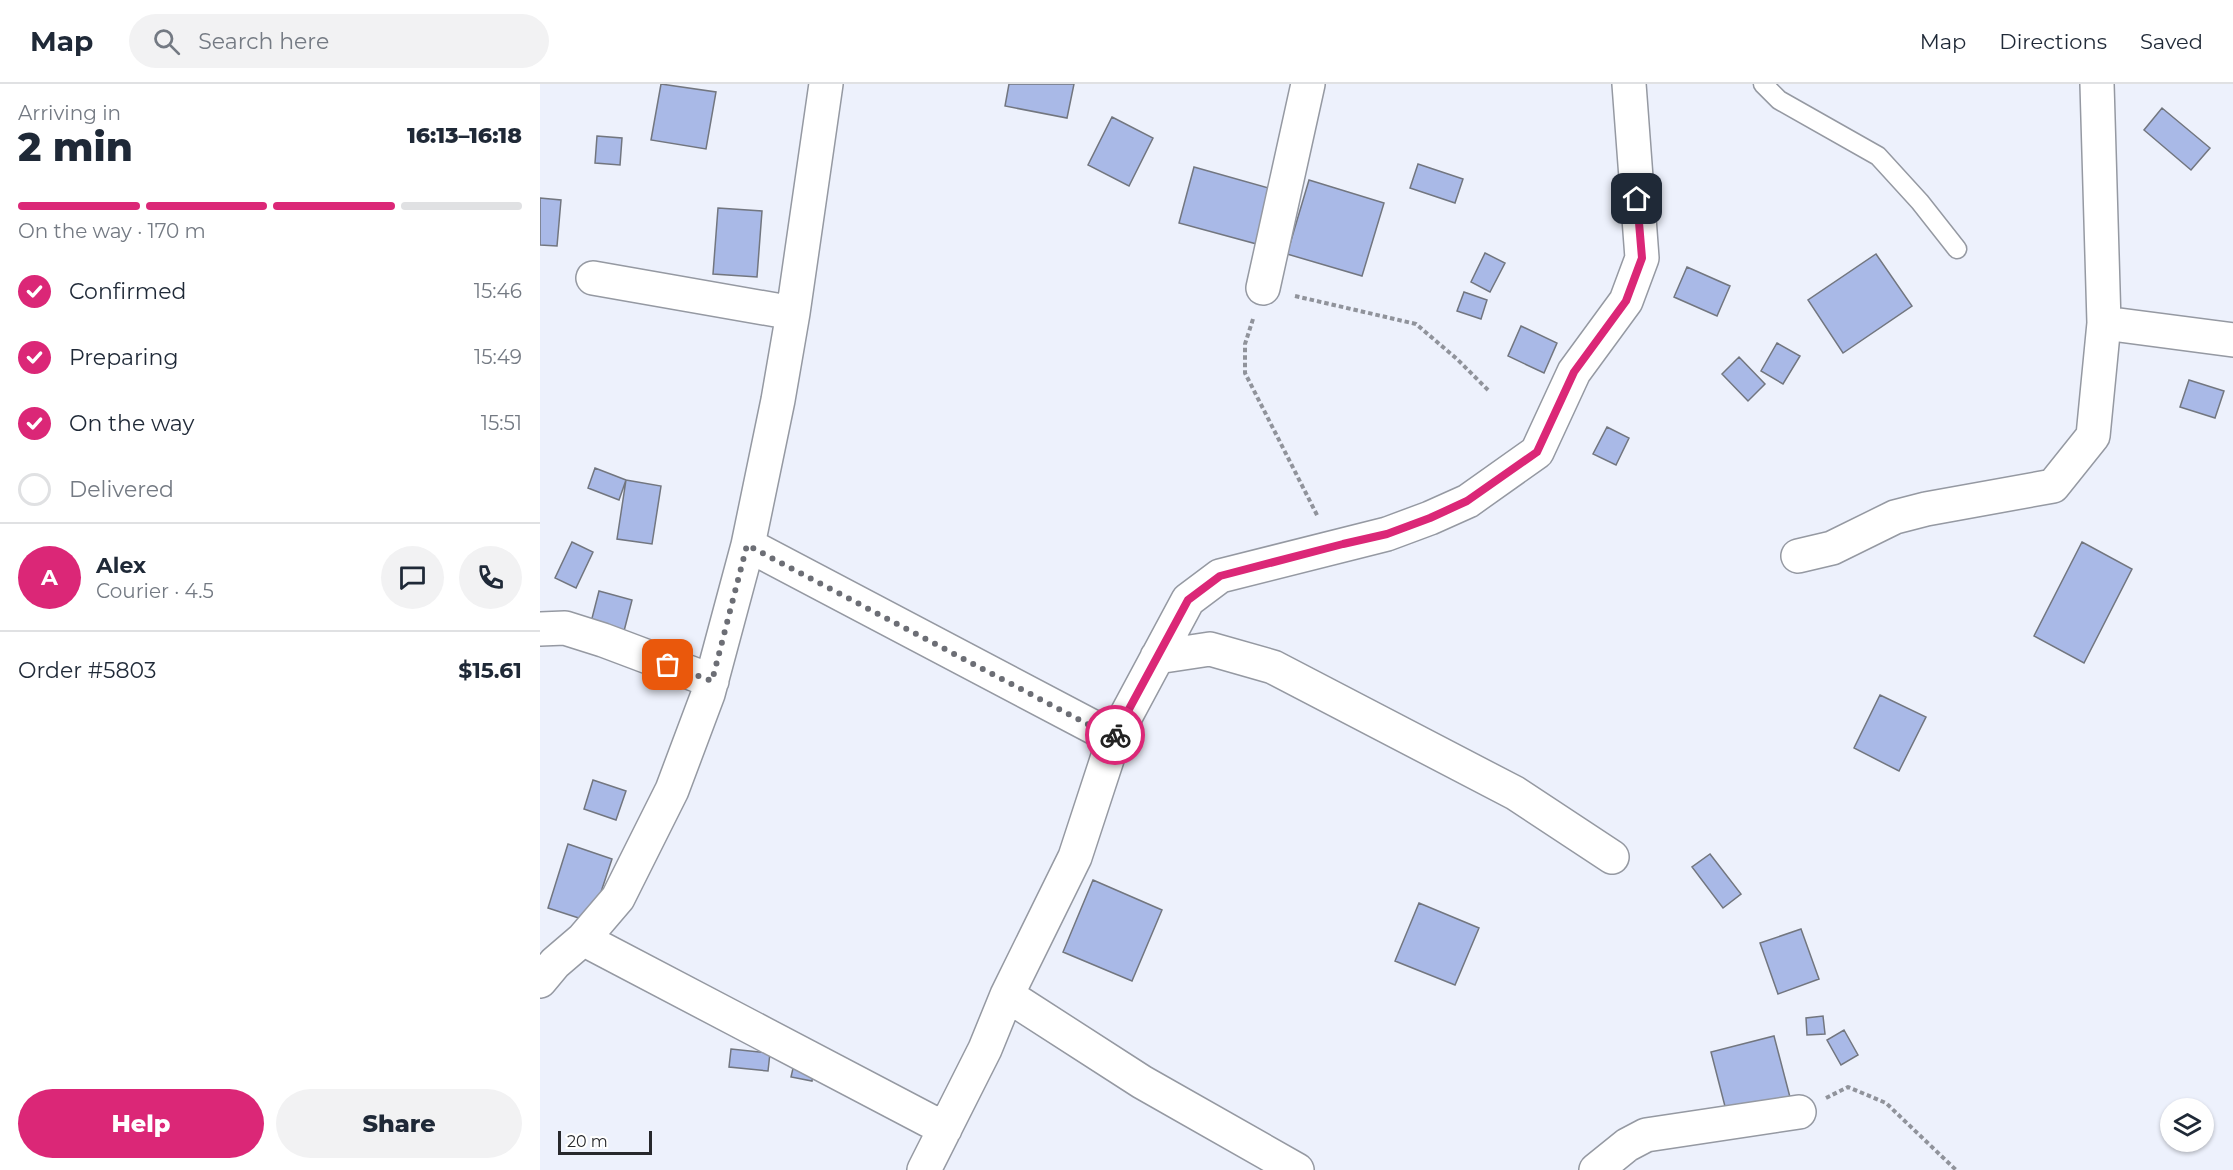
<!DOCTYPE html>
<html lang="en">
<head>
<meta charset="utf-8">
<style>
  :root { --surface:#fff; --page:#f2f2f3; --text:#1f2937; --muted:#747a83; --line:#e0e1e3; --accent:#db2777 }
  body { margin:0; font-family:Montserrat,sans-serif; background:var(--page); color:var(--text); height:100vh; display:flex; flex-direction:column; font-size:22px; white-space:nowrap }
  * { box-sizing:border-box; margin:0 }
  p { font-size:20px; color:var(--muted) }
  .icon { flex:none; width:33px; height:33px; fill:none; stroke:currentColor; stroke-width:2; stroke-linecap:round; stroke-linejoin:round }
  .map { position:relative; flex:1; overflow:hidden }
  .details { display:flex; flex-direction:column; background:var(--surface); width:540px }
  .details>* { flex:none }
  .buttons { position:absolute; left:1620px; top:1014px; display:grid; gap:12px }
  .buttons a { display:grid; place-items:center; width:54px; height:54px; border-radius:50%; background:var(--surface); box-shadow:0 2px 4px #0004; font-size:30px }
  .scale { position:absolute; left:18px; bottom:15px; width:94px; box-sizing:border-box; padding-left:6px; border:3px solid #27282c; border-top:0; font-size:16px; line-height:21px; white-space:nowrap; color:#27282c; -webkit-text-stroke:4px #fff; paint-order:stroke }
  .pin { position:absolute; display:grid; place-items:center; width:51px; height:51px; color:#fff; margin:-26px; border-radius:12px; box-shadow:0 3px 9px #0006 }
  .courier { position:absolute; display:grid; place-items:center; width:60px; height:60px; margin:-30px; border:4px solid #db2777; border-radius:50%; background:#fff; color:#222; box-shadow:0 2px 8px #0007 }
  .summary em { font-style:normal; font-weight:800 }
  .summary div { display:flex; flex-direction:column-reverse }
  .summary { display:flex; align-items:center; justify-content:space-between; height:102px; padding:0 18px }
  h1 { font-size:39px; font-weight:800; line-height:45px }
  .bar { display:grid; grid-template-columns:repeat(4,1fr); gap:9px 6px; align-content:center; height:72px; padding:0 18px }
  .bar i { height:8px; border-radius:4px; background:var(--line) }
  .bar .current { background:var(--accent) }
  .bar p { grid-column:span 4 }
  .line { display:flex; align-items:center; gap:15px; padding:0 18px; border-top:2px solid var(--line) }
  .line div { flex:1 }
  .round { display:grid; place-items:center; flex:none; width:63px; height:63px; border-radius:32px; background:var(--page) }
  ol { padding:0 18px; list-style:none }
  li { display:flex; align-items:center; gap:18px; height:66px }
  li p { margin-inline-start:auto }
  li .icon { padding:6px; border-radius:50%; background:var(--accent); color:#fff; stroke-width:4 }
  li:last-child { color:var(--muted) }
  li i { width:33px; height:33px; border:3px solid var(--line); border-radius:50% }
  .button { display:flex; gap:12px; margin-top:auto; padding:12px 18px }
  .button a { flex:1; height:69px; border-radius:36px; background:var(--accent); color:#fff; font-size:24px; font-weight:800; line-height:69px; text-align:center }
  .button a+a { background:var(--page); color:var(--text) }
  header { display:flex; align-items:center; gap:36px; box-sizing:border-box; height:84px; padding:0 30px; background:var(--surface); border-bottom:2px solid var(--line) }
  header strong { font-size:28px }
  nav { display:flex; gap:33px; margin-inline-start:auto; font-size:21px }
  .search { width:420px; height:54px; background:var(--page); display:flex; align-items:center; gap:15px; box-sizing:border-box; padding:0 21px; border-radius:33px; color:var(--muted); font-size:22px }
  main { display:flex; flex:1; min-height:0 }
  .map>svg:first-child { display:block }
  .building { fill:#a9b9e7; stroke:#72767f; stroke-width:1.5 }
  .lines { fill:none; stroke-linecap:round; stroke-linejoin:round }
  .service-casing { stroke:#9599a2; stroke-width:21 }
  .minor-casing { stroke:#9599a2; stroke-width:36 }
  .path { stroke:#90939b; stroke-width:4; stroke-dasharray:4.5 3; stroke-linecap:butt }
  .service { stroke:#fff; stroke-width:18 }
  .minor { stroke:#fff; stroke-width:33 }
  .done { stroke:#6c6e75; stroke-width:6; stroke-dasharray:0 10.8 }
  .route { stroke:#db2777; stroke-width:8 }
</style>
</head>
<body>
<header>
<strong>Map</strong>
<div class="search"><svg class="icon" aria-label="search" viewBox="0 0 24 24"><circle cx="10" cy="10" r="6"/><path d="M15 15l6 6"/></svg>Search here</div>
<nav><a>Map</a><a>Directions</a><a>Saved</a></nav>
</header>
<main>
<section class="details">
<div class="summary"><div><h1>2 min</h1><p>Arriving in</p></div><em>16:13–16:18</em></div>
<div class="bar"><i class="current"></i><i class="current"></i><i class="current"></i><i></i><p>On the way · 170 m</p></div>
<ol>
<li><svg class="icon" aria-label="check" viewBox="0 0 24 24"><path d="M5 12l5 5 9-10"/></svg>Confirmed<p>15:46</p></li>
<li><svg class="icon" aria-label="check" viewBox="0 0 24 24"><path d="M5 12l5 5 9-10"/></svg>Preparing<p>15:49</p></li>
<li><svg class="icon" aria-label="check" viewBox="0 0 24 24"><path d="M5 12l5 5 9-10"/></svg>On the way<p>15:51</p></li>
<li><i></i>Delivered</li>
</ol>
<div class="line" style="height:108px"><b class="round" style="background:var(--accent);color:#fff">A</b><div><b>Alex</b><p>Courier · 4.5</p></div><a class="round"><svg class="icon" aria-label="chat" viewBox="0 0 24 24"><path d="M4 5h16v11H9l-5 4z"/></svg></a><a class="round"><svg class="icon" aria-label="phone" viewBox="0 0 24 24"><path d="M5 4h4l2 5-3 2q2 4 5 5l2-3 5 2v4C11 20 4 13 5 4z"/></svg></a></div>
<div class="line" style="height:78px"><div>Order #5803</div><b>$15.61</b></div>
<div class="button"><a>Help</a><a>Share</a></div>
</section>
<div class="map">
<svg width="1693" height="1086" viewBox="0 0 1693 1086">
  <rect width="100%" height="100%" fill="#edf1fc"/>
  <!-- building -->
  <path class="building" d="M 121,0 L 176,8 L 166,65 L 111,56 Z
    M 469,0 L 534,0 L 527,34 L 465,22 Z
    M 1622,24 L 1670,64 L 1651,86 L 1604,46 Z
    M 572,33 L 613,54 L 589,102 L 548,81 Z
    M 57,52 L 82,54 L 80,81 L 55,79 Z
    M 878,80 L 923,95 L 915,119 L 870,104 Z
    M 654,83 L 739,107 L 724,162 L 639,139 Z
    M 769,96 L 844,119 L 822,192 L 747,170 Z
    M 0,114 L 21,116 L 17,162 L 0,161 Z
    M 178,124 L 222,127 L 217,193 L 173,190 Z
    M 945,169 L 965,179 L 950,208 L 931,198 Z
    M 1336,170 L 1372,222 L 1303,269 L 1268,216 Z
    M 1147,183 L 1190,202 L 1177,232 L 1134,213 Z
    M 924,208 L 947,216 L 941,235 L 917,227 Z
    M 981,242 L 1017,259 L 1004,289 L 968,272 Z
    M 1237,259 L 1260,272 L 1243,300 L 1221,287 Z
    M 1199,273 L 1225,300 L 1208,317 L 1182,290 Z
    M 1649,296 L 1684,307 L 1675,334 L 1640,323 Z
    M 1067,343 L 1089,354 L 1076,381 L 1053,370 Z
    M 55,384 L 86,396 L 79,416 L 48,404 Z
    M 86,396 L 121,402 L 112,460 L 77,455 Z
    M 32,458 L 53,468 L 36,504 L 15,494 Z
    M 1542,458 L 1592,485 L 1544,579 L 1494,552 Z
    M 59,507 L 92,516 L 83,551 L 50,542 Z
    M 1340,611 L 1386,633 L 1359,687 L 1314,664 Z
    M 53,696 L 86,707 L 76,736 L 44,725 Z
    M 28,760 L 72,775 L 51,838 L 8,824 Z
    M 1170,770 L 1201,810 L 1183,824 L 1152,783 Z
    M 553,796 L 622,826 L 592,897 L 523,868 Z
    M 879,819 L 939,844 L 915,901 L 855,877 Z
    M 1261,845 L 1279,895 L 1238,910 L 1220,859 Z
    M 1283,932 L 1285,950 L 1267,951 L 1266,934 Z
    M 1304,946 L 1318,971 L 1301,981 L 1287,956 Z
    M 1234,952 L 1251,1017 L 1188,1034 L 1171,968 Z
    M 191,965 L 230,969 L 228,987 L 189,983 Z
    M 254,980 L 274,985 L 272,997 L 251,993 Z"/>
  <g class="lines">
    <!-- service casing -->
    <g class="service-casing">
      <path id="service" d="M 1223,0 L 1239,16 L 1338,72 L 1380,118 L 1417,165"/>
    </g>
    <!-- minor casing -->
    <g class="minor-casing">
      <path id="minor" d="M 53,194 L 253,229
        M 723,204 L 768,0
        M 1564,239 L 1693,256
        M 208,461 L 574,654
        M 1258,472 L 1292,464 L 1355,433 L 1386,425 L 1513,402 L 1553,352 L 1564,239 L 1557,0
        M 0,545 L 25,544 L 63,556 L 172,597
        M 617,573 L 670,565 L 733,583 L 975,709 L 1072,773
        M 43,855 L 405,1045
        M 0,897 L 15,879 L 43,855 L 78,814 L 132,706 L 168,610 L 208,461 L 238,316 L 253,229 L 286,0
        M 467,911 L 602,998 L 757,1086
        M 384,1086 L 445,965 L 467,911 L 535,773 L 574,654 L 648,516 L 680,492 L 847,450 L 890,434 L 928,417 L 997,368 L 1034,288 L 1086,217 L 1102,174 L 1089,0
        M 1056,1086 L 1087,1061 L 1106,1051 L 1259,1028"/>
    </g>
    <!-- path -->
    <path class="path" d="M 755,212 L 876,240 L 917,275 L 950,308
      M 713,235 L 705,260 L 705,289 L 778,433
      M 1286,1014 L 1308,1003 L 1346,1019 L 1416,1086"/>
    <!-- service -->
    <use href="#service" class="service"/>
    <!-- minor -->
    <use href="#minor" class="minor"/>
  </g>
  <g class="lines">
    <!-- done -->
    <path class="done" d="M 128,581 L 172,597 L 207,461 L 574,654 L 575,651"/>
    <!-- route -->
    <path class="route" d="M 575,651 L 648,516 L 680,492 L 803,460 L 847,450 L 890,434 L 927,417 L 997,368 L 1034,288 L 1086,217 L 1102,174 L 1097,115"/>
  </g>
</svg>
<div class="buttons">
<a><svg class="icon" aria-label="layers" viewBox="0 0 24 24"><path d="M12 4l9 5-9 5-9-5zM3 14l9 5 9-5"/></svg></a>
</div>
<div class="scale">20 m</div>
<div class="pin" style="left:128px;top:581px;background:#ea580c"><svg class="icon" aria-label="bag" viewBox="0 0 24 24"><path d="M5 8h14l-1 12H6zM9 8a3 3 0 0 1 6 0"/></svg></div>
<div class="pin" style="left:1097px;top:115px;background:#1f2937"><svg class="icon" aria-label="home" viewBox="0 0 24 24"><path d="M3 11l9-7 9 7M6 9v11h12V9"/></svg></div>
<div class="courier" style="left:575px;top:651px"><svg class="icon" aria-label="bike" viewBox="0 0 24 24"><circle cx="6" cy="16" r="4"/><circle cx="18" cy="16" r="4"/><path d="M6 16l4-8h5l3 8M10 8l3 8H6M13 5h3"/></svg></div>
</div>
</main>
</body>
</html>
